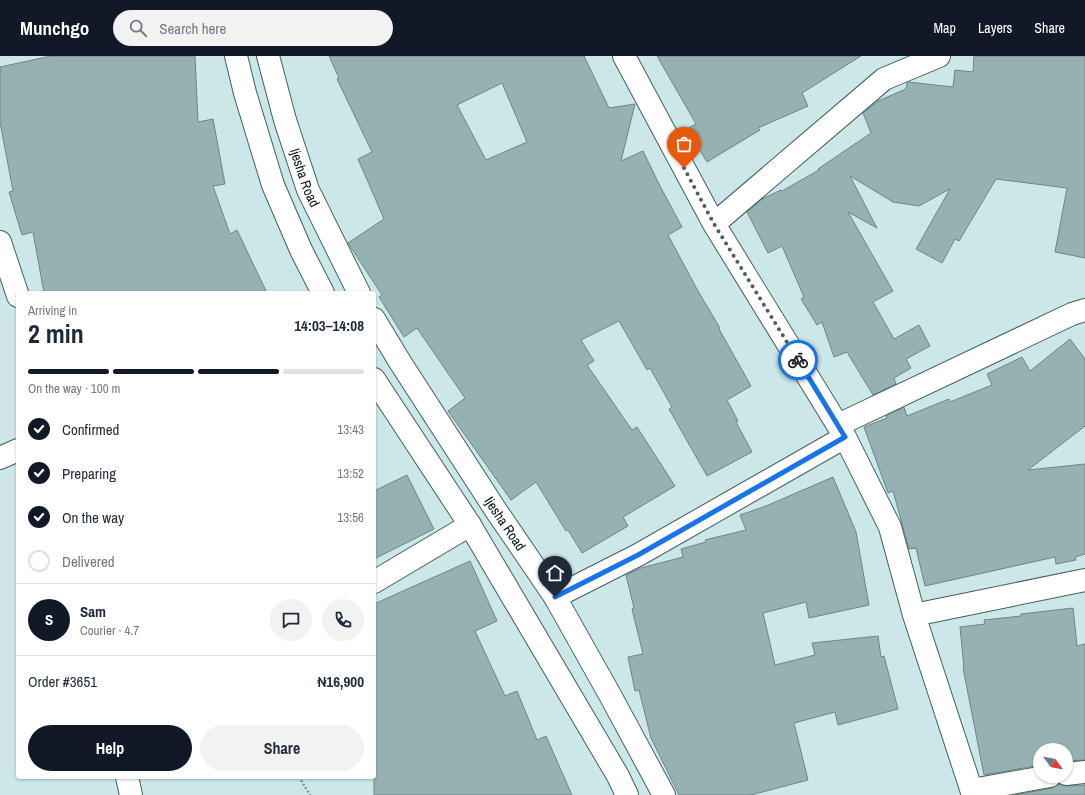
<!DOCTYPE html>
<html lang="en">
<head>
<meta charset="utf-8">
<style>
  :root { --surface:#fff; --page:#f2f2f3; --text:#1f2937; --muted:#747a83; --line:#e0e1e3; --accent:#111827 }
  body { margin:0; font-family:"Archivo Narrow",sans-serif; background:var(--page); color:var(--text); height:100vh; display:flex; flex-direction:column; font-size:15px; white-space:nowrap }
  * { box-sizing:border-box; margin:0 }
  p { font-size:13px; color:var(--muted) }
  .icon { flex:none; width:22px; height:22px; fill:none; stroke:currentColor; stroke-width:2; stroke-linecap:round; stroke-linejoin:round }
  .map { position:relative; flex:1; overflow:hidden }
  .drawer { position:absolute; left:16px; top:235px; width:360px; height:488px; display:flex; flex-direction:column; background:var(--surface); border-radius:4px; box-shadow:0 1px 3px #0004 }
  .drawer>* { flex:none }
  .needle { width:26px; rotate:123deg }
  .tools { position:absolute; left:1033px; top:687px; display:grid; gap:8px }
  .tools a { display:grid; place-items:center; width:40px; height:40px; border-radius:50%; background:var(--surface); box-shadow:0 1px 3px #0004; font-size:20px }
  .pin { position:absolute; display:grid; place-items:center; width:34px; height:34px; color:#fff; margin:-41px -17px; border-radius:50% 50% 50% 0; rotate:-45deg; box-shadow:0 0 4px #0007 }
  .pin .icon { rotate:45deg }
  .courier { position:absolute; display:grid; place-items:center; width:40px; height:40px; margin:-20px; border:3px solid #1a73e8; border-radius:50%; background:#fff; color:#222; box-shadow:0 1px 5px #0007 }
  .summary em { font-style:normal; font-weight:700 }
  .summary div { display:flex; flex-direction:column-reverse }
  .summary { display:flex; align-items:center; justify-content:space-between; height:68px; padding:0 12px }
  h1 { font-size:26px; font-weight:700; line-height:30px }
  .bar { display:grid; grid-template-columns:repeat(4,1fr); gap:6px 4px; align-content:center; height:48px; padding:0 12px }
  .bar i { height:5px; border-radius:3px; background:var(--line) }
  .bar .active { background:var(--accent) }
  .bar p { grid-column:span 4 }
  .line { display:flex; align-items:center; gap:10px; padding:0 12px; border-top:1px solid var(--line) }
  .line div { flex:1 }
  .round { display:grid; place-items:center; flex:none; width:42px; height:42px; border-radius:21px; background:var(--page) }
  ol { padding:0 12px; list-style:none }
  li { display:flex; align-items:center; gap:12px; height:44px }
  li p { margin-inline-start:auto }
  li .icon { padding:4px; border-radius:50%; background:var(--accent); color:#fff; stroke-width:4 }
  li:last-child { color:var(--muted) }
  li i { width:22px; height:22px; border:2px solid var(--line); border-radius:50% }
  .button { display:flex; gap:8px; margin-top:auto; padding:8px 12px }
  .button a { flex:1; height:46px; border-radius:24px; background:var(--accent); color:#fff; font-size:16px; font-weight:700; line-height:46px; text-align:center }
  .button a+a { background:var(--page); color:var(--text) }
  header { display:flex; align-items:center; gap:24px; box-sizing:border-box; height:56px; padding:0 20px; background:var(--accent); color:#fff }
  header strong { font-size:19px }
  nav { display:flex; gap:22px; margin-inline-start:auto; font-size:14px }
  .search { width:280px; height:36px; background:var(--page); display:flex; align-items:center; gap:10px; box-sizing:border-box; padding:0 14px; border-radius:22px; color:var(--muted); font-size:15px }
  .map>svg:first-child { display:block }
  .building { fill:#96b1b1; stroke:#6c8686; fill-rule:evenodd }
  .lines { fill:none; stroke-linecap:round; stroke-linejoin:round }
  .street-casing { stroke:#455e5e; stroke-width:24 }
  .secondary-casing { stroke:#455e5e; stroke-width:24 }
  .path { stroke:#809595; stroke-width:2.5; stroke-dasharray:2 2; stroke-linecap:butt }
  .street { stroke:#fff; stroke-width:22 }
  .secondary { stroke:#fff; stroke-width:22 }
  .done { stroke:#4e5e5e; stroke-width:4; stroke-dasharray:0 7.2 }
  .route { stroke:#1a73e8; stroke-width:5 }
  .labels { text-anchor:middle; stroke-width:4; stroke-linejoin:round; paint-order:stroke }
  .street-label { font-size:14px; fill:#0b1515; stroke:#d8f5f5 }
</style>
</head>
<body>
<header>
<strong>Munchgo</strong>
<div class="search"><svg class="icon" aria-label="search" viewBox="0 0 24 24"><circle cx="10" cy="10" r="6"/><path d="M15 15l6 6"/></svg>Search here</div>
<nav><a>Map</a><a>Layers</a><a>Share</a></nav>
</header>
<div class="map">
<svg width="1085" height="739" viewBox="0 0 1085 739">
  <rect width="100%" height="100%" fill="#cbe7e7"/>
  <!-- building -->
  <path class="building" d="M 51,0 L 195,0 L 198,66 L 213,63 L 225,128 L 213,130 L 230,178 L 237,174 L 267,237 L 44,237 L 33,176 L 22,179 L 9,136 L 13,135 L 0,66 L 0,11 Z
    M 329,0 L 584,0 L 609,52 L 635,48 L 621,105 L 643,95 L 660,130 L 682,171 L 668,179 L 698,235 L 720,272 L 719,273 L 751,330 L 727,344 L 738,365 L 736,366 L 752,396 L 707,420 L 669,353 L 672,351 L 650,312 L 647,314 L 619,265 L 581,284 L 594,305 L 587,309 L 632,374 L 637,371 L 675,430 L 623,461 L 628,470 L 582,497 L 568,474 L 566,475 L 536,426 L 511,444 L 448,355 L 465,342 L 417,272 L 404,281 L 379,241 L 382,239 L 348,187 L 384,163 L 358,103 L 372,96 L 337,23 L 339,22 ZM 502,27 L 527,86 L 486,104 L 457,49 Z
    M 657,0 L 861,0 L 802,37 L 808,50 L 758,72 L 760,74 L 707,106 L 687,73 L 696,68 Z
    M 974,0 L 1085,0 L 1085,202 L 1055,196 L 1067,132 L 996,123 L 959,185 L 955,183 L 942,207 L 916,193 L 950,133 L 919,150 L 893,146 L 850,120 L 877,172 L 848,156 L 893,235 L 873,246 L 894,283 L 919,269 L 930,290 L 906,303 L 911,312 L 894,322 L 896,328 L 873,339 L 847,296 L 834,301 L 822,266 L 817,269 L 801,243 L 804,241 L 782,190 L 768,197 L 747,156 L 762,143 L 781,134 L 782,135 L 819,114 L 818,113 L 871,77 L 863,57 L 878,45 L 906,33 L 907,27 L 909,26 L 953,31 L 955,14 L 973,16 Z
    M 1070,283 L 1085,303 L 1085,370 L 1028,414 L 1085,408 L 1085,498 L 1075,501 L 1076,504 L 1056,508 L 1055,501 L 925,530 L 916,492 L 909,493 L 893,435 L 888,437 L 864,371 L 887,362 L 886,360 L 904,351 L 907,360 L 949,343 L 950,346 L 992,329 L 987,318 L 1022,301 L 1030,315 Z
    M 407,419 L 434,473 L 374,503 L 374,435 Z
    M 833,421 L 856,476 L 869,549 L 809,562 L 806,546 L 763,557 L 775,609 L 815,599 L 812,587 L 878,580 L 881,601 L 884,600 L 898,653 L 838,669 L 835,656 L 794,667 L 808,724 L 751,739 L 679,739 L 651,682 L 639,634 L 635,635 L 628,601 L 643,598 L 632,553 L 634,552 L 626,519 L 641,512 L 683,501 L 681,493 L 706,486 L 705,484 L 746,474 L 740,459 L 766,450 Z
    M 470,505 L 497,565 L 475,575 L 505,640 L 517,635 L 537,684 L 546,680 L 572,739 L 374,739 L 374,548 Z
    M 1073,552 L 1077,590 L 1085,588 L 1085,704 L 1066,705 L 1066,694 L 1040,694 L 1040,709 L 984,719 L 963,612 L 964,612 L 960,571 L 985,568 L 984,564 L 1021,560 L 1021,558 Z
    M 1059,728 L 1067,730 L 1085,729 L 1085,739 L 1015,739 L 1052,732 Z"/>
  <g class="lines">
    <!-- street casing -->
    <g class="street-casing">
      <path id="street" d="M 624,0 L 714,168 L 845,381 L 890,471 L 914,559 L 973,739
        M 714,168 L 884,23 L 939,0
        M 0,186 L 18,240
        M 838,369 L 1072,258 L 1085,254
        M 0,402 L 18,394
        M 374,526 L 470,469
        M 555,541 L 638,499 L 845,381
        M 914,559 L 1085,524
        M 1066,718 L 1085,716
        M 127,721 L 131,739
        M 972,734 L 1050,720"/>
    </g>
    <!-- secondary casing -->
    <g class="secondary-casing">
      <g id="secondary">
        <path d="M 236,0 L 245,37 L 273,129 L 301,194 L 323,237"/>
        <path id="s1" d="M 268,0 L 285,64 L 308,134 L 359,237"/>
        <path id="s2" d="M 374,263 L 400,306 L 495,453 L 555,541 L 610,639 L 664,739"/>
        <path d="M 374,323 L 470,469 L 618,720 L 627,739"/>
      </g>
    </g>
    <!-- path -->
    <path class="path" d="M 299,721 L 310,739"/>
    <!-- street -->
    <use href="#street" class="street"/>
    <!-- secondary -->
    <use href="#secondary" class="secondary"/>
  </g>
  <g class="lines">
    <!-- done -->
    <path class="done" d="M 684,112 L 714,168 L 798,304"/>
    <!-- route -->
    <path class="route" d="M 555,541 L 638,499 L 845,381 L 798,304"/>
  </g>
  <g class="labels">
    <!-- street labels -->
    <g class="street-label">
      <text dy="5" stroke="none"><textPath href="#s1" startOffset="127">Ijesha Road</textPath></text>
      <text dy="5" stroke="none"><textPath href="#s2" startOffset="243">Ijesha Road</textPath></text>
    </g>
  </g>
</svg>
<div class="tools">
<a><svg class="needle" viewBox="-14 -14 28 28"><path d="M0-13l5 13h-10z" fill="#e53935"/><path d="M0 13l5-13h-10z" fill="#747a83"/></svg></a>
</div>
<div class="pin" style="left:684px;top:112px;background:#ea580c"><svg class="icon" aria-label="bag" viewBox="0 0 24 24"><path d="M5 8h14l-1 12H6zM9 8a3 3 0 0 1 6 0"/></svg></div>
<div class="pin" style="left:555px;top:541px;background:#1f2937"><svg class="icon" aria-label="home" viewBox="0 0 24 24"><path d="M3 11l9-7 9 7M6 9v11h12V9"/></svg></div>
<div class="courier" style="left:798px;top:304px"><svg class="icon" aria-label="bike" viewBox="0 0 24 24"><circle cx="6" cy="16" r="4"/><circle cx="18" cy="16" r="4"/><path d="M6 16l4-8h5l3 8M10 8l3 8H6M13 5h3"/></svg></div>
<section class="drawer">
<div class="summary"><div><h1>2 min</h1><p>Arriving in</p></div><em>14:03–14:08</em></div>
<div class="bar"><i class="active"></i><i class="active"></i><i class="active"></i><i></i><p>On the way · 100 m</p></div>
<ol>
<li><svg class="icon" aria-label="check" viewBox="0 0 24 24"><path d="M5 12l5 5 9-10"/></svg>Confirmed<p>13:43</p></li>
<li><svg class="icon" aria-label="check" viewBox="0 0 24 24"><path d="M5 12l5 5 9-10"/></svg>Preparing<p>13:52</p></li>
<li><svg class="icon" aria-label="check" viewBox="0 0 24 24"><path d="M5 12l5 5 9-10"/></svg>On the way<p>13:56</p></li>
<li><i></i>Delivered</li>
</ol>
<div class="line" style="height:72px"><b class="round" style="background:var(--accent);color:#fff">S</b><div><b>Sam</b><p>Courier · 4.7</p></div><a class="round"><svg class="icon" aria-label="chat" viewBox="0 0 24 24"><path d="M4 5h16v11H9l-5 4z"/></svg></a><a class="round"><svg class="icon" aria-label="phone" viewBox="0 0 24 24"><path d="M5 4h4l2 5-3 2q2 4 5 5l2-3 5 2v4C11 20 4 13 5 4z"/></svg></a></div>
<div class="line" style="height:52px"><div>Order #3651</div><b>₦16,900</b></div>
<div class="button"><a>Help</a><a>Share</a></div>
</section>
</div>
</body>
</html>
